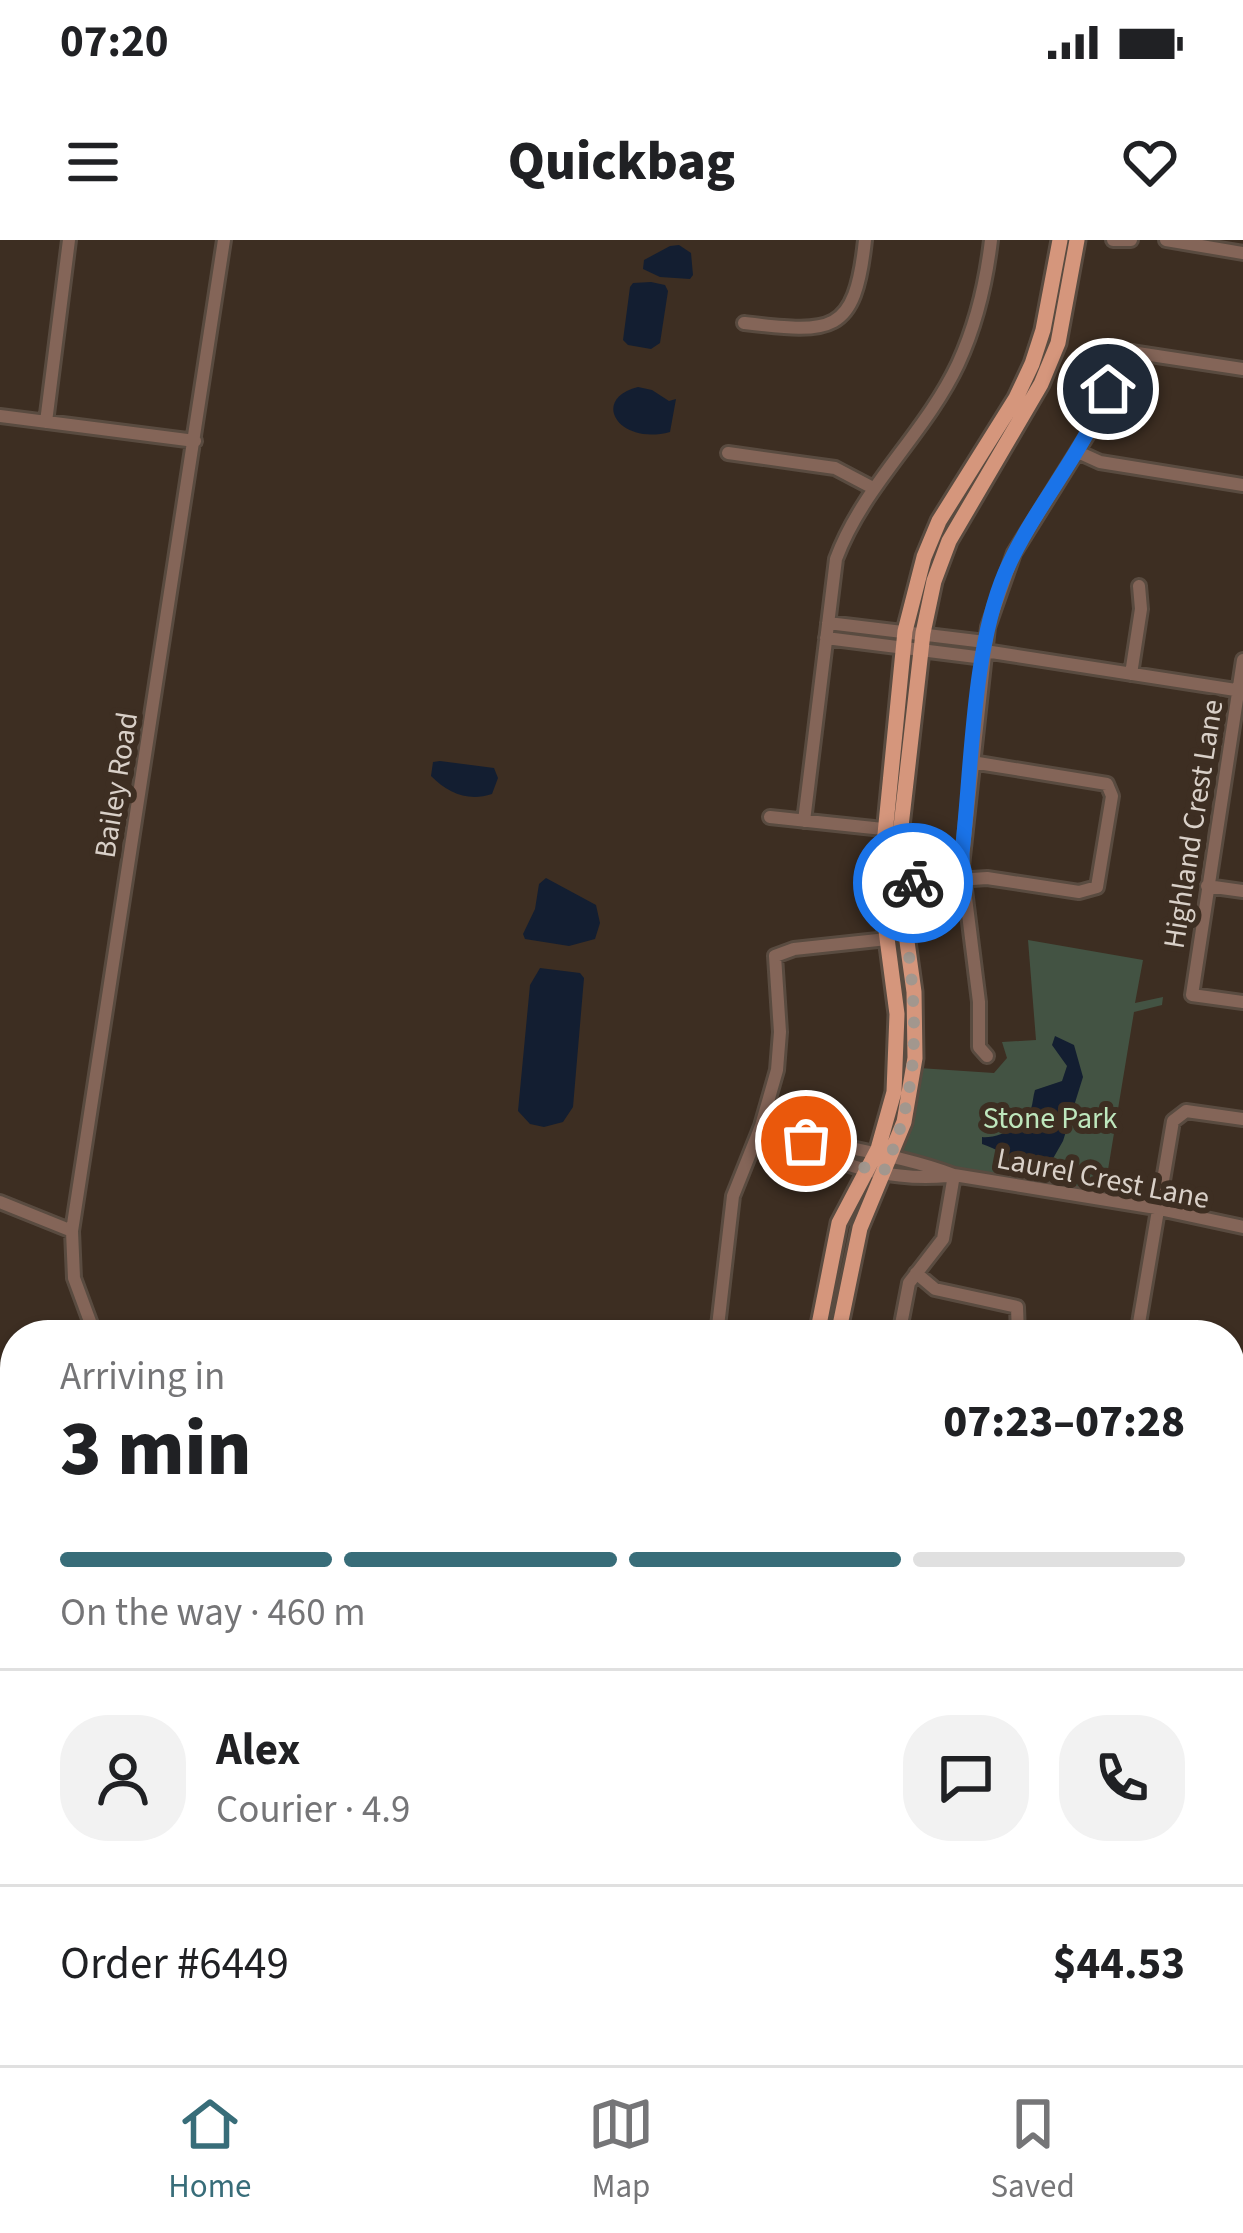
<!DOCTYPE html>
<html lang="en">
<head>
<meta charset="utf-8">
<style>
  :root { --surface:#fff; --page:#f2f2f2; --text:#202124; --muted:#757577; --line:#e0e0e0; --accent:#386d79 }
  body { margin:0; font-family:"Source Sans 3",sans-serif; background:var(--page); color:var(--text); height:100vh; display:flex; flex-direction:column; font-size:45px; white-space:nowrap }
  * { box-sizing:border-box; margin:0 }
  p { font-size:39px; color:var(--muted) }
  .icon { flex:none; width:66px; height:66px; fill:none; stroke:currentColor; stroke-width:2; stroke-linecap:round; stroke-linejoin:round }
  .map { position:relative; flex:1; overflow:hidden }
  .panel { position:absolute; left:0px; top:1080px; width:1245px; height:747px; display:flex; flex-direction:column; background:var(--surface); border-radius:48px 48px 0 0; box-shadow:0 3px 9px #0004 }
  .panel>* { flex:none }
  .pin { position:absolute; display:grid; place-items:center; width:102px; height:102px; color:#fff; margin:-51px; border:6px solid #fff; border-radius:50%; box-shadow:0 3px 12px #0007 }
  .courier { position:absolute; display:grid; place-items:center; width:120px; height:120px; margin:-60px; border:9px solid #1a73e8; border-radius:50%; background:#fff; color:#222; box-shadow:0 3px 15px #0007 }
  .summary em { font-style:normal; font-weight:800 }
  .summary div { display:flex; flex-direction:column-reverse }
  .summary { display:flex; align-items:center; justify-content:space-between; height:204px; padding:0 60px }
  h1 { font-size:78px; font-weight:800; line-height:90px }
  .bar { display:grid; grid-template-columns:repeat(4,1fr); gap:18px 12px; align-content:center; height:144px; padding:0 60px }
  .bar i { height:15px; border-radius:9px; background:var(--line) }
  .bar .selected { background:var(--accent) }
  .bar p { grid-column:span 4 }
  .line { display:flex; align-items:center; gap:30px; padding:0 60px; border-top:3px solid var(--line) }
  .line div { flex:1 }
  .round { display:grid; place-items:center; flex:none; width:126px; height:126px; border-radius:48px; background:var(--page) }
  .status { display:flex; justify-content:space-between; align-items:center; height:84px; padding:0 60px; background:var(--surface); direction:ltr }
  .status svg { height:33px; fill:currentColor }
  header { display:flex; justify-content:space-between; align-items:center; height:156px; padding:0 60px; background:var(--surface); font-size:54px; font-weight:800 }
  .menu { display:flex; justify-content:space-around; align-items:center; height:168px; border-top:3px solid var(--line); background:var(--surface); font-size:33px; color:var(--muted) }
  .menu a { display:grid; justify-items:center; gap:6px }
  .menu .selected { color:var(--accent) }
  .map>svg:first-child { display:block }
  .green { fill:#435343 }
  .water { fill:#131e31 }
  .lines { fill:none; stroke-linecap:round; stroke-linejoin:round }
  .river { stroke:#131e31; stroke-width:15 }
  .minor-casing { stroke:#594b40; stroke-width:18 }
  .major-casing { stroke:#594b40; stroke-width:21 }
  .minor { stroke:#846558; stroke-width:12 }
  .major { stroke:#d5967c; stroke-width:15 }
  .done { stroke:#a2978e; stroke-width:12; stroke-dasharray:0 21.6 }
  .route { stroke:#1a73e8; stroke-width:15 }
  .labels { text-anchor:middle; stroke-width:12; stroke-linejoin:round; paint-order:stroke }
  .street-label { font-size:30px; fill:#d9d0c8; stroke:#3d2e22 }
  .park-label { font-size:30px; fill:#bee7bd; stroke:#3d2e22 }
</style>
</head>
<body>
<div class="status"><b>07:20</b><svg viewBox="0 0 49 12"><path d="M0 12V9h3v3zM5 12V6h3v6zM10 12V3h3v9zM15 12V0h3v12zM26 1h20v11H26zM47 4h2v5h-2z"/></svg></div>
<header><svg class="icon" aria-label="menu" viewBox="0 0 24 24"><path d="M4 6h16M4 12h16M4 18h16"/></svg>Quickbag<svg class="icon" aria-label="heart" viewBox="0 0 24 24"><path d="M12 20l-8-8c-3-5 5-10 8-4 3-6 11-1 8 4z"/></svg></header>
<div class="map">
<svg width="1243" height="1825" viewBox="0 0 1243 1825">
  <rect width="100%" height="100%" fill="#3d2e22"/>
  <!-- green -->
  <path class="green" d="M 1028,700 L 1143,720 L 1135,763 L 1163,757 L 1162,765 L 1134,772 L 1104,954 L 950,930 L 902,914 L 901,911 L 919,828 L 994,833 L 1007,818 L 1002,802 L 1036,800 Z"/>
  <!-- water -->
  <path class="water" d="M 679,5 L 691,13 L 693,35 L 690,39 L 660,37 L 643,29 L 644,20 L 670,6 Z
    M 651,42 L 665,45 L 668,51 L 660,103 L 651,109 L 628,105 L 623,100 L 630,47 L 633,43 Z
    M 638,147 L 652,150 L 669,161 L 676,159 L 670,192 C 618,206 590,159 638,147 Z
    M 440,521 L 494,528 L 498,538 L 492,554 C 468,562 448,553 431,536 L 433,522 Z
    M 546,638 L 596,665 L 600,683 L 595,699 L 569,706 L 525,699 L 523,694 L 535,669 L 539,644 Z
    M 540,728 L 580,733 L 584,738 L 573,867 L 563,882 L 544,887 L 530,884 L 518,871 L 530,745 Z
    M 1055,796 L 1074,805 L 1083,837 L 1063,901 L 1051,922 C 1022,929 1006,912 982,904 L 982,897 C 996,899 1026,886 1031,869 C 1033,863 1033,856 1035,850 L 1062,841 L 1067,826 L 1052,805 Z"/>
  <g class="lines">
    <!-- river -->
    <path class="river" d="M 0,1217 L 15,1221
      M 873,1812 L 880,1825"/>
    <!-- minor casing -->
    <g class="minor-casing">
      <path id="minor" d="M 1113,0 L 1131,0
        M 1166,0 L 1243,13
        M 744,83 C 831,93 855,96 865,0
        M 0,176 L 195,201
        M 46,182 L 69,0
        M 1078,212 L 1100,222 L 1243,245
        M 728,213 L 835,228 L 873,248
        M 828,383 L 985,402
        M 826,398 L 984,418
        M 985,411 L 1242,451
        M 1243,420 L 1192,755 L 1243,762
        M 1131,434 L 1141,369 L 1139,346
        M 770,577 L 883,589
        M 804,581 L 836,319 C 863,246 925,194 958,124 C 976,85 986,43 991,0
        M 899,644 L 987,638 L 1079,652 L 1097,647 L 1112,556 L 1107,544 L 972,522
        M 1207,646 L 1243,651
        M 987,816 L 979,807 L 979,762 L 962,626 L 988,387 L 1014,313 L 1087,196 L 1121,116 L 1131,112 L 1243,129
        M 761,886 C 824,907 891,911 954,935 L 1150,967 L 1243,987
        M 807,902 C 840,931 904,940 947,936
        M 0,962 L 72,991
        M 916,1033 L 935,1049 L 1017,1067 L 1018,1095
        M 95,1095 L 74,1038 L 72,991 L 224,0
        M 717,1095 L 733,956 L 761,886 L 777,830 L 780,792 L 775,716 L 794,709 L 887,699
        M 899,1095 L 909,1043 L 943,999 L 954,935
        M 1137,1095 L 1173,881 L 1186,871 L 1243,879
        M 1243,1123 L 1243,1160
        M 1230,1317 L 1243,1325
        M 0,1685 L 15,1687
        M 270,1812 L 373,1825
        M 1165,1812 L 1243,1824
        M 31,1825 L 33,1812"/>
    </g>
    <!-- major casing -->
    <g class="major-casing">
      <path id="major" d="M 817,1095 L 839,983 L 878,909 L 894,852 L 897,774 L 880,645 L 905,391 L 924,317 L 939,281 L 1016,158 L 1032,124 L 1043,90 L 1060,0
        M 838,1095 L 860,988 L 904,882 L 915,818 L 914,752 L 899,644 L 899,604 L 923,393 L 934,341 L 949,301 L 1041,144 L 1058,103 L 1077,0
        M 0,1318 L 15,1311
        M 1230,1405 L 1243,1407
        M 592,1825 L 594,1812"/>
    </g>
    <!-- minor -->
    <use href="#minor" class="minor"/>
    <!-- major -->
    <use href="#major" class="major"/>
  </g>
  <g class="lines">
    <!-- done -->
    <path class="done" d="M 806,901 C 827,920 857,927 884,931 C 929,832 914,747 899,644 L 913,643"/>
    <!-- route -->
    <path class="route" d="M 913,643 L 963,640 L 962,613 C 972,527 972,411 1005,333 C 1033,268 1082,216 1108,149"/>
  </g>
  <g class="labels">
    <!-- street labels -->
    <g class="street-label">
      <text transform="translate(116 545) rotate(-81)" y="10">Bailey Road</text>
      <text transform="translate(1193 584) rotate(-81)" y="10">Highland Crest Lane</text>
      <text transform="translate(1103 938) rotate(11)" y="10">Laurel Crest Lane</text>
    </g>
    <!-- park labels -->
    <g class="park-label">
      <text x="1050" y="888">Stone Park</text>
    </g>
  </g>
</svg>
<div class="pin" style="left:806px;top:901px;background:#ea580c"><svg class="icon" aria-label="bag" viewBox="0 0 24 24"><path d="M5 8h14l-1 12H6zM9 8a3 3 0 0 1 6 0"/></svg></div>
<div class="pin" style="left:1108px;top:149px;background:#1f2937"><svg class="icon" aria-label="home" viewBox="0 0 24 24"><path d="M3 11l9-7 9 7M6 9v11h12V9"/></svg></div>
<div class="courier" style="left:913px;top:643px"><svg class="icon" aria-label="bike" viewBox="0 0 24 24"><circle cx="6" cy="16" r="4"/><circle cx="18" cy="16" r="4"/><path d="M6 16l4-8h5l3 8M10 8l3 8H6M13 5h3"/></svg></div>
<section class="panel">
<div class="summary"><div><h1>3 min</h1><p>Arriving in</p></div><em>07:23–07:28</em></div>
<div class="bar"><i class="selected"></i><i class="selected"></i><i class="selected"></i><i></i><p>On the way · 460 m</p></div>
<div class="line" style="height:216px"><a class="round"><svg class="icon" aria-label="person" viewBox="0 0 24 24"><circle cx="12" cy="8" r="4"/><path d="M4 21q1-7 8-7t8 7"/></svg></a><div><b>Alex</b><p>Courier · 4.9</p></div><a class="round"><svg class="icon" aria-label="chat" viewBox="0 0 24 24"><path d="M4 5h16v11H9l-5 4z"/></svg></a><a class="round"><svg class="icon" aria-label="phone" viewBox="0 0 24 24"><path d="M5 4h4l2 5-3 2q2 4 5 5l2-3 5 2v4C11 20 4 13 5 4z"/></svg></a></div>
<div class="line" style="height:156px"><div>Order #6449</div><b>$44.53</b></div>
</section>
</div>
<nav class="menu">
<a class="selected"><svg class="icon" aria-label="home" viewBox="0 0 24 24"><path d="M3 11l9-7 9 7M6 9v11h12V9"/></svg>Home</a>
<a><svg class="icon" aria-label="map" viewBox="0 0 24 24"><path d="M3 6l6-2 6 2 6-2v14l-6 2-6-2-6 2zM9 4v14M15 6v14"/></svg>Map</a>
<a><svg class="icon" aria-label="saved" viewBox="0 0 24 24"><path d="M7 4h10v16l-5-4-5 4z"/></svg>Saved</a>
</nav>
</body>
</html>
